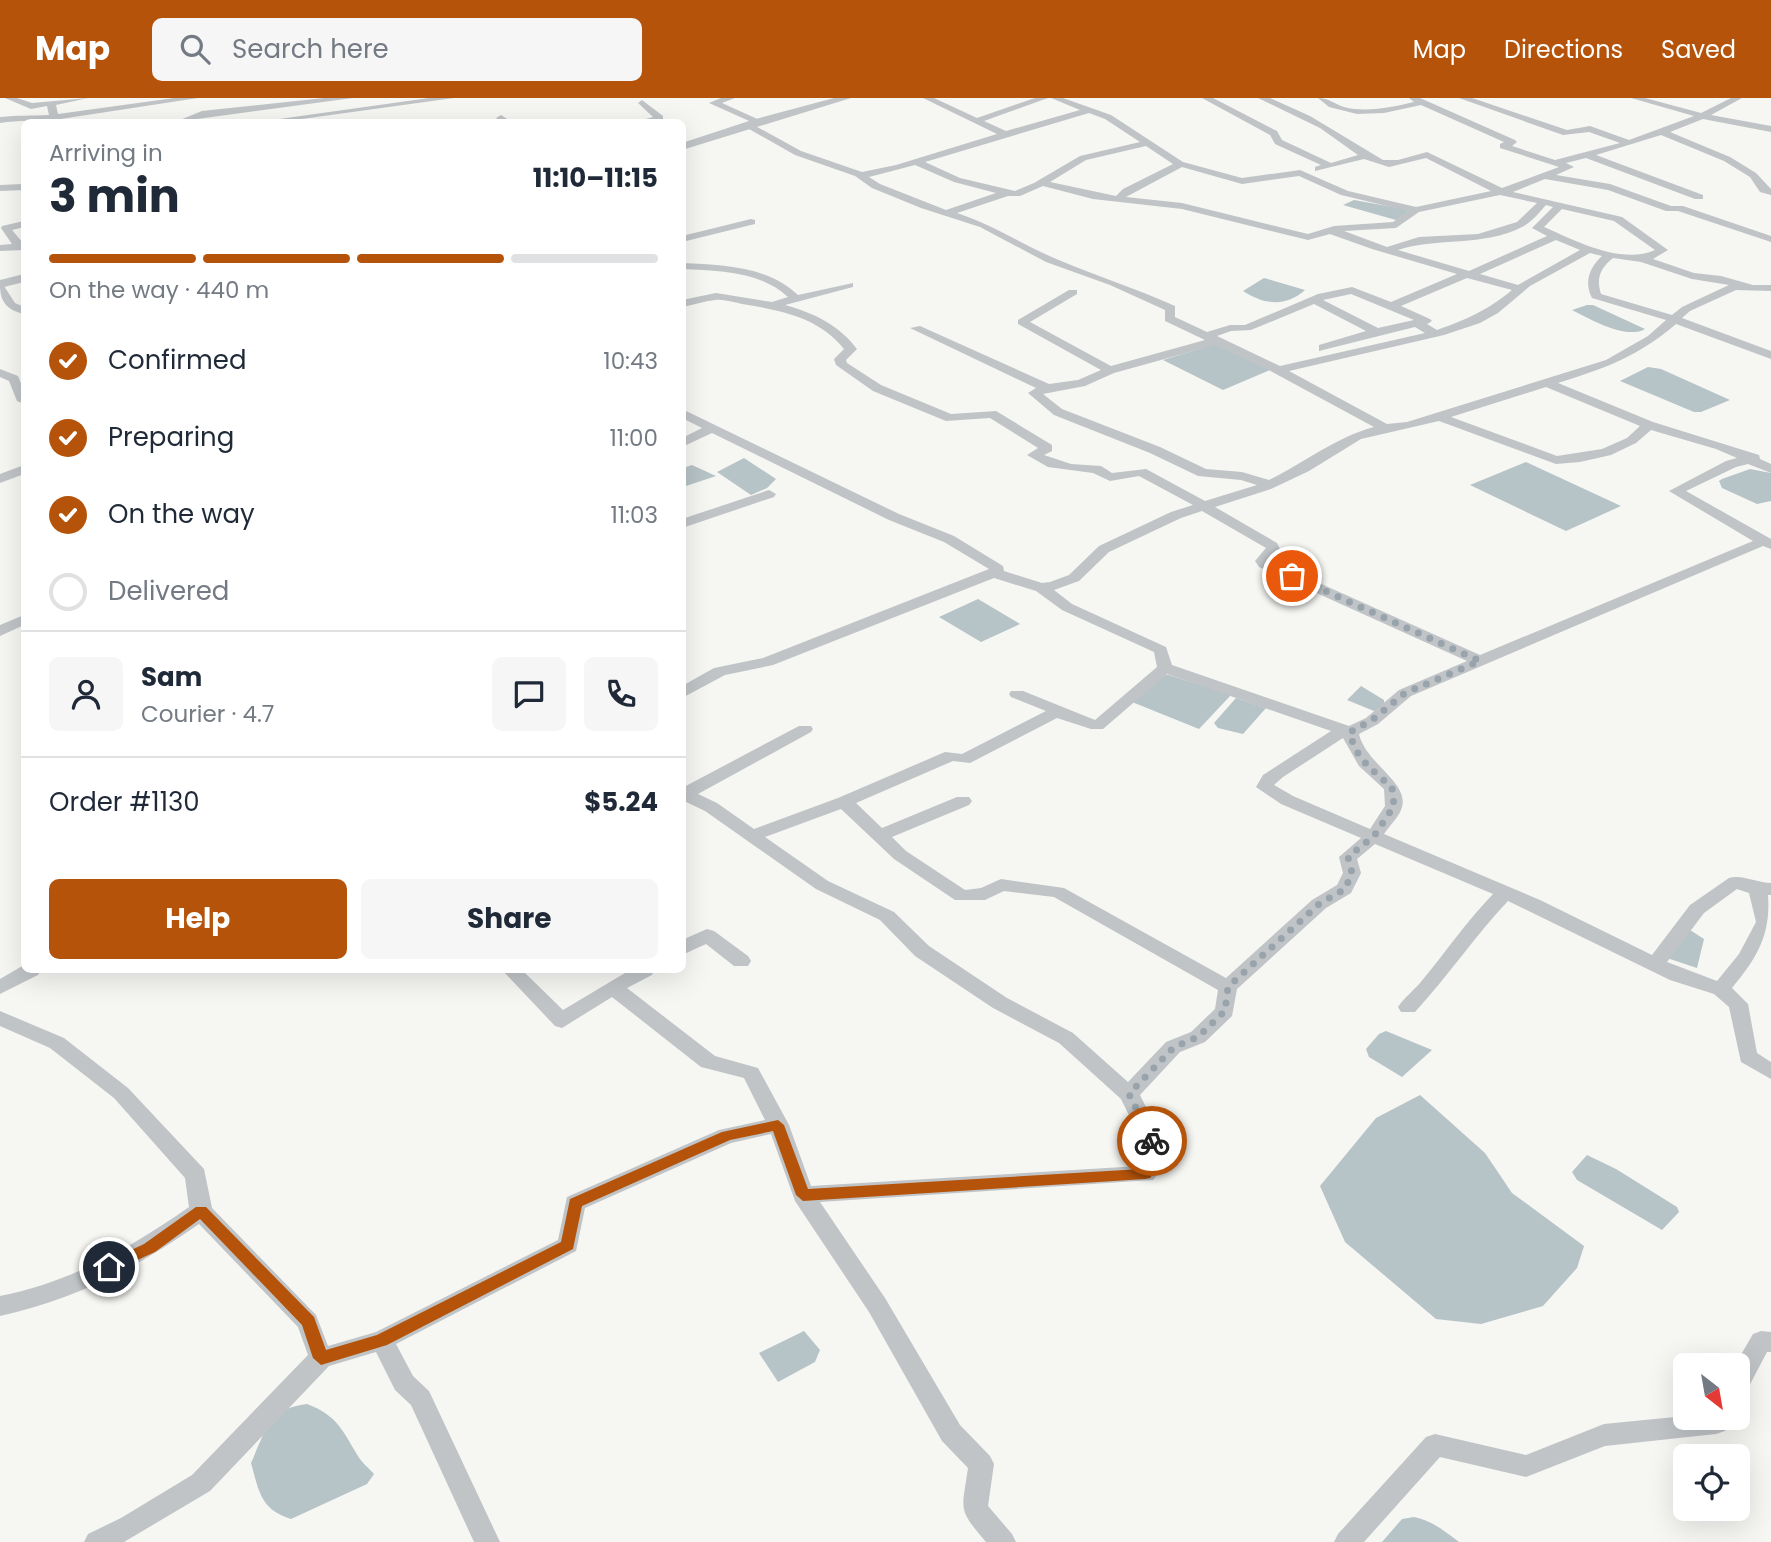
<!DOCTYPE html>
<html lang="en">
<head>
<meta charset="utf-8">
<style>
  :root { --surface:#fff; --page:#f6f6f7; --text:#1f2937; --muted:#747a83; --line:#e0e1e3; --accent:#b45309 }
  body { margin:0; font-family:Poppins,sans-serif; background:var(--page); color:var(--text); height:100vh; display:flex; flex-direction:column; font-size:26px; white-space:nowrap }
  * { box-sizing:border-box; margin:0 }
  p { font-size:23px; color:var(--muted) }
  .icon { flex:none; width:38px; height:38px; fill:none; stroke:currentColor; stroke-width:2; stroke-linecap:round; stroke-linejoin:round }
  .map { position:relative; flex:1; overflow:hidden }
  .drawer { position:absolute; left:21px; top:21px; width:665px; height:854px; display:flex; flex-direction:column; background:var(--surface); border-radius:10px; box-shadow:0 7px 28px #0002 }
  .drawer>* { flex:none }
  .needle { width:46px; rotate:149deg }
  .buttons { position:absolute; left:1673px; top:1255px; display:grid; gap:14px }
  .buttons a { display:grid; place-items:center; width:77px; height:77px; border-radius:10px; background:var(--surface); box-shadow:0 7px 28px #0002; font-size:35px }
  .pin { position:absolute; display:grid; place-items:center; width:60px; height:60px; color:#fff; margin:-30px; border:4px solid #fff; border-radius:50%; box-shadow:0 2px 7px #0007 }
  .courier { position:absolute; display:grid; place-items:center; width:70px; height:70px; margin:-35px; border:5px solid #b45309; border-radius:50%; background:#fff; color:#222; box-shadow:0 2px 9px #0007 }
  .summary em { font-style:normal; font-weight:700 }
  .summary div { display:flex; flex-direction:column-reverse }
  .summary { display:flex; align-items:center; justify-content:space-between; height:119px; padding:0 28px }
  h1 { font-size:46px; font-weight:700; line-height:52px }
  .bar { display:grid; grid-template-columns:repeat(4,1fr); gap:10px 7px; align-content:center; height:84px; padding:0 28px }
  .bar i { height:9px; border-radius:5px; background:var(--line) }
  .bar .selected { background:var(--accent) }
  .bar p { grid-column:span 4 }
  .line { display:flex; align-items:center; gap:18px; padding:0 28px; border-top:2px solid var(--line) }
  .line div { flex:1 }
  .round { display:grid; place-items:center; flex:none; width:74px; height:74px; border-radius:10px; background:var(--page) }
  ol { padding:0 28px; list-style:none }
  li { display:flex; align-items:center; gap:21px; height:77px }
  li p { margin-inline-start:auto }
  li .icon { padding:7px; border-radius:50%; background:var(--accent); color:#fff; stroke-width:4 }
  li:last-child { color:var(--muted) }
  li i { width:38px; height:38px; border:4px solid var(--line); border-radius:50% }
  .action { display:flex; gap:14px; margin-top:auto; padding:14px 28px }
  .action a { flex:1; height:80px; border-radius:10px; background:var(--accent); color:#fff; font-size:28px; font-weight:700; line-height:80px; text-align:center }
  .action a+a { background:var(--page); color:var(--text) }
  header { display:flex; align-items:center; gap:42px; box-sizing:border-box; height:98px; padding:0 35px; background:var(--accent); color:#fff }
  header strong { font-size:33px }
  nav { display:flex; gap:38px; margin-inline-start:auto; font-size:24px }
  .search { width:490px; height:63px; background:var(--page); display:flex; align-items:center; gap:18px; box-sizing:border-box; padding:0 24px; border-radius:10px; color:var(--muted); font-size:26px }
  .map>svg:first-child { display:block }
  .water { fill:#b6c3c7 }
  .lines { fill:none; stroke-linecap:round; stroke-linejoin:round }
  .minor { fill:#c0c4c7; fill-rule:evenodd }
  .tertiary { fill:#c0c4c7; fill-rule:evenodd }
  .route { fill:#b45309 }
  .done { stroke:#98a3ab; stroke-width:7; stroke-dasharray:0 12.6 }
</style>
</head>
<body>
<header>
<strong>Map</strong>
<div class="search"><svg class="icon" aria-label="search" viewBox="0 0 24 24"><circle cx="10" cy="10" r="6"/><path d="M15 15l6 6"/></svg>Search here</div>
<nav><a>Map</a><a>Directions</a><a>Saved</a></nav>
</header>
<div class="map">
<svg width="1771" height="1444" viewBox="0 0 1771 1444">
  <rect width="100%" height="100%" fill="#f6f6f3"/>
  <!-- water -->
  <path class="water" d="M 1354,102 L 1410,112 L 1396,122 L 1343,107 Z
    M 1264,180 L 1305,192 C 1286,209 1264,207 1243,193 Z
    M 1587,207 L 1593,207 L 1645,231 C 1626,242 1590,221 1572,212 Z
    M 1216,246 L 1270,272 L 1223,292 L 1163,262 Z
    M 1648,269 L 1661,271 L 1730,302 L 1701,314 L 1694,314 L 1620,283 Z
    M 744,360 L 776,381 L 767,390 L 751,397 L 717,374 Z
    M 1526,364 L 1621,408 L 1566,433 L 1470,387 Z
    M 692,367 L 716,378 L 683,389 L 683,370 Z
    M 1750,371 L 1771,375 L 1771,403 L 1757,406 L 1722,390 L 1719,383 L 1722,381 Z
    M 978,501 L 1020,526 L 981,544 L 939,519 Z
    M 1161,576 L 1169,577 L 1231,597 L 1199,631 L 1132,604 Z
    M 1361,588 L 1384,602 L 1384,607 L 1374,613 L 1347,602 Z
    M 1236,600 L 1266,610 L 1243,636 L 1218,630 L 1214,625 Z
    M 1690,832 L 1704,841 L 1697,870 L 1667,860 Z
    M 1386,933 L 1432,952 L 1402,979 L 1369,959 L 1366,951 L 1379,936 Z
    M 1420,997 L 1485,1055 L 1512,1095 L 1584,1148 L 1577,1170 L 1543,1208 L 1481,1226 L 1436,1221 L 1345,1144 L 1320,1088 L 1376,1020 Z
    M 1587,1057 L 1616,1071 L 1677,1109 L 1679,1114 L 1662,1132 L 1577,1082 L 1572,1074 Z
    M 804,1233 L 820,1252 L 815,1264 L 778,1284 L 759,1255 Z
    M 307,1306 C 338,1318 342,1332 358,1358 C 362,1365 369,1370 374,1376 L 367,1386 L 291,1421 C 260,1411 259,1393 251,1365 C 265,1334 269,1310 307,1306 Z
    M 1414,1419 C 1431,1422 1446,1434 1459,1444 L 1382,1444 L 1402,1421 Z"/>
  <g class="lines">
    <!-- minor -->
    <path class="minor" d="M 5,0 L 17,0 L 32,5 L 88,0 L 56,7 L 58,16 L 174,0 L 198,0 L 54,22 C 35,23 19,22 0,25 L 0,19 C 18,17 32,18 49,17 L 47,8 L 31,11 Z
      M 324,0 L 353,0 L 175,24 L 202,13 Z
      M 429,0 L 454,0 L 280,24 L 258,24 Z
      M 721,0 L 735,0 L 722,5 L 764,24 L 756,26 L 709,5 Z
      M 923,0 L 934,0 L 977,20 L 1035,0 L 1048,0 L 984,23 L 1006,33 L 1080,12 L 1051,0 L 1063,0 L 1111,17 L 1183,64 L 1242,80 L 1300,72 L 1348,93 L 1416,109 L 1491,93 L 1426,60 L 1389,69 L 1364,61 L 1315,73 L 1315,69 L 1321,67 L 1275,46 L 1270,37 L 1202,0 L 1213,0 L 1277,33 L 1282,42 L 1331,65 L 1358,57 L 1320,30 L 1258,0 L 1270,0 L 1310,18 L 1383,62 L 1398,62 L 1427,54 L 1502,90 L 1559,69 L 1500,50 L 1500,46 L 1504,44 L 1421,7 L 1384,15 L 1357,16 L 1329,9 L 1318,0 C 1329,0 1334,6 1344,9 C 1367,15 1392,9 1414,4 L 1409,0 L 1420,0 L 1515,42 L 1517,44 L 1512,48 L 1555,62 L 1620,45 L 1589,34 L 1563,37 L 1459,0 L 1472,0 L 1567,32 L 1590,28 L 1629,42 L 1694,18 L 1631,0 L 1645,0 L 1701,15 L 1731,0 L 1742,0 L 1711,17 L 1771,28 L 1771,34 L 1703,21 L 1670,34 L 1730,59 L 1756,75 L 1771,91 L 1771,97 L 1760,94 L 1750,79 L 1724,63 L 1661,37 L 1596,57 L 1703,97 L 1703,101 L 1695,101 L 1586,60 L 1566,65 L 1574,69 L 1556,77 L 1610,86 L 1671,108 L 1683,108 L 1771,138 L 1771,144 L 1678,113 L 1666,113 L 1608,92 L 1545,81 L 1513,94 L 1622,119 L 1668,152 L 1653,161 L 1694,175 L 1721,178 L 1753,187 L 1771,187 L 1771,193 L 1736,192 L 1690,213 L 1682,220 L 1771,253 L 1771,261 L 1676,226 C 1637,259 1606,270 1558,285 L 1653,324 L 1759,357 L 1760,361 L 1771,366 L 1771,375 L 1748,366 L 1736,369 L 1686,393 L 1771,441 L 1771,451 L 1763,448 L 1411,598 L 1378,626 L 1359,636 C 1366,666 1409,684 1402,709 C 1400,718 1389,728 1384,736 L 1540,802 L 1652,857 L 1690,807 L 1729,780 C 1742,776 1757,785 1771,785 L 1771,797 L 1768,797 C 1771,837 1757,860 1732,890 L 1748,906 L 1757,955 L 1771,964 L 1771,981 L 1741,964 L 1729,909 L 1714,896 L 1670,882 L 1508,803 C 1475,838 1448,878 1415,914 L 1401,914 L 1398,909 C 1404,900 1413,893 1420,885 C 1445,855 1466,824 1493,796 L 1375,746 L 1357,761 L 1361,775 L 1351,795 L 1326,810 L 1237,891 L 1232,918 L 1205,944 L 1180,954 L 1140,997 L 1171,1059 L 1153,1082 L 820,1104 L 885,1200 L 960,1327 L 990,1358 L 994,1366 L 988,1408 L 1012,1436 L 1016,1444 L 986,1444 C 957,1410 962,1413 968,1370 L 942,1343 L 869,1214 L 795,1103 L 771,1036 L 731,1045 L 585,1110 L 576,1153 L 396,1246 L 413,1278 L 429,1293 L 500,1444 L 474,1444 L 411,1307 L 395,1292 L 376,1254 L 329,1268 L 210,1393 L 124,1444 L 84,1444 L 88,1436 L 121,1420 L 192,1377 L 308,1257 L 298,1229 L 199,1126 C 138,1169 74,1202 0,1218 L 0,1198 C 71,1184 130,1150 189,1109 L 185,1080 L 114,1000 L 50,950 L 0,928 L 0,913 L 64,940 L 128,990 L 204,1071 L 212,1110 L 316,1217 L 328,1248 L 376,1234 L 558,1142 L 567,1099 L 719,1032 L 765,1022 L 744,980 L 701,969 L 612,899 L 562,930 L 555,928 L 502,872 L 522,872 L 563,912 L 630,872 L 654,872 L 652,877 L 627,890 L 715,958 L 758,970 L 789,1027 L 811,1088 L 1139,1068 L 1149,1058 L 1121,1001 L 1059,945 L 993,910 L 915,858 L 880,822 L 816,791 L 705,713 L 682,702 L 682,690 L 799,628 L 811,628 L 813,631 L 811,634 L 698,696 L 717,705 L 754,731 L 838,700 L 945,654 L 962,656 L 1046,613 L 1011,599 L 1009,596 L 1011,593 L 1023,593 L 1095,622 L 1157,569 L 1154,554 L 1062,512 L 1036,493 L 994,480 L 773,567 L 725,577 L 682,600 L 682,588 L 714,570 L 763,560 L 989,471 L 944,444 L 889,422 L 712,335 L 682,349 L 682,340 L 702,330 L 682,320 L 682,311 L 899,416 L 954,438 L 1003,468 L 1004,473 L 1042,485 L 1050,484 L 1069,477 L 1099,448 L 1171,414 L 1193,407 L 1139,378 L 1110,383 L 1093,375 L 1048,369 L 1027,357 L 1038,350 L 990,320 L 946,323 L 873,293 L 836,267 L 834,261 L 844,251 C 819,219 779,212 742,206 C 733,204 723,201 715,202 C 704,203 693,207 682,209 L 682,202 L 716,195 L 772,204 L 788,199 C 760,173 719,173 682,171 L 682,165 C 724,167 767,168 798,197 L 853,185 L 853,189 L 785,207 C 814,215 839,227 857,251 L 846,262 L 847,265 L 881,287 L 951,316 L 996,313 L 1052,347 L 1052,353 L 1044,357 L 1071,366 L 1101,368 L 1112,375 L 1146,371 L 1205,403 L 1257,387 L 1241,382 L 1198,378 L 1150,355 L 1054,317 L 1028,295 L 1036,290 L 910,230 L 920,228 L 1049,286 L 1078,282 L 1101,272 L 1018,226 L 1018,222 L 1069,192 L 1077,192 L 1077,196 L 1030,224 L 1111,268 L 1205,242 L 1165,223 L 1165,212 L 1110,187 L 1046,164 L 980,129 L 921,110 L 872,90 L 855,78 L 795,57 L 742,27 L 750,25 L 801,53 L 862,74 L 896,67 L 997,36 ZM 1089,15 L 1105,21 L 1140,44 L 1080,58 L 1034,85 L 1015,93 L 960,80 L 925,64 ZM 1146,48 L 1173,66 L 1123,91 L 1116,98 L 1050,84 L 1086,62 ZM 915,67 L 954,84 L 996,95 L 946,112 L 880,86 L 869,79 ZM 1182,69 L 1242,86 L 1299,78 L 1341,97 L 1408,113 L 1393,124 L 1334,128 L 1308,136 L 1182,105 L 1126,99 ZM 1043,88 L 1093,101 L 1182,111 L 1308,142 L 1330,136 L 1372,151 L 1457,176 L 1391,204 L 1352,189 L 1318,196 L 1245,227 L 1230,227 L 1207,234 L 1175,219 L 1175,208 C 1135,190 1094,177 1054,160 C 1020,145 993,127 957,115 L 1008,98 L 1020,98 ZM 1500,97 L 1537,105 L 1517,124 L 1478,136 L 1419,139 L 1387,149 L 1344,133 L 1396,130 L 1419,114 ZM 1546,107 L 1553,109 L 1532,130 L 1547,138 L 1469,173 L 1398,152 C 1438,139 1483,149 1522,129 C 1531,125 1539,115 1546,107 ZM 1562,111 L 1614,123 L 1655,152 C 1621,167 1576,143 1544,129 ZM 1556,142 L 1580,152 L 1518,187 L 1480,176 ZM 1590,155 L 1602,158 C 1589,170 1584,184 1592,200 L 1666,222 L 1648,238 L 1606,262 L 1407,324 L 1387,326 L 1289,273 L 1444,237 L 1480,225 L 1498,215 L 1530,188 ZM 1613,160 L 1641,164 L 1692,181 L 1729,187 L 1682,209 L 1672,217 L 1601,196 C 1596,181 1600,170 1613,160 ZM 1467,180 L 1512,192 C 1488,212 1466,222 1437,232 L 1427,226 L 1432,223 L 1430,221 L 1401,208 ZM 1351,196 L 1414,222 L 1378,230 L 1323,202 ZM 1314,206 L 1366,233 L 1319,247 L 1319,253 L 1415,229 L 1425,235 L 1280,268 L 1217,238 L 1231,233 L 1251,232 ZM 1215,247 L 1263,269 L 1374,329 C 1336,339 1304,365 1269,382 L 1242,374 L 1206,371 L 1160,349 L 1062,311 L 1043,296 L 1085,288 L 1114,275 ZM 1546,289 L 1640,328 L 1627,340 L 1602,351 L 1557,358 L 1451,319 ZM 1439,323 L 1556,366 L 1580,364 L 1611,357 L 1636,345 L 1651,332 L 1716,351 L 1737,360 L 1726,363 L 1669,393 L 1753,443 L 1480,557 L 1270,463 L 1281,453 L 1277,445 L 1215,409 L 1271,391 L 1309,373 L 1361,341 ZM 1202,413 L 1266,450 L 1255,463 L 1259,469 L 1467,563 L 1399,592 L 1366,620 L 1349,628 L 1172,567 L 1166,549 L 1072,506 L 1054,492 L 1079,483 L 1109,454 L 1181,420 ZM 1167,576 L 1331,633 L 1263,677 L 1256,689 L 1281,706 L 1361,740 L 1339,759 L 1343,775 L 1337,787 L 1312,802 L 1226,880 L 1064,790 L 1001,781 L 981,790 L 965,792 L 906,753 L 892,739 L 969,707 L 972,703 L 969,699 L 957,699 L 882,730 L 856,705 L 953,663 L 970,665 L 1057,620 L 1091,631 L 1103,631 ZM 1343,640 L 1359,668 L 1384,691 L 1385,708 L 1370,731 L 1293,698 L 1274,687 L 1283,679 ZM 841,711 L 894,761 L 955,802 L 985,802 L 1004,793 L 1054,799 L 1218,892 L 1215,911 L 1191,934 L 1166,944 L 1128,984 L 1073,935 L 1007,900 L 929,848 L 894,814 L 828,783 L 765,739 ZM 1737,791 L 1749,795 L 1756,824 L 1739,856 L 1717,883 L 1667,864 L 1704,815 Z
      M 642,2 L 663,18 L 663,22 L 635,24 L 653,19 L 638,5 Z
      M 501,17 L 512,24 L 502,24 L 496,20 Z
      M 24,86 L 24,92 L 0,93 L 0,87 Z
      M 751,121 L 755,122 L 755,126 L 682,144 L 682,138 Z
      M 24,123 L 24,129 L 12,132 L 24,146 L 24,152 L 0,153 L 0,147 L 12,146 L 1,130 L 2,128 Z
      M 0,187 L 4,188 L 15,205 L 24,209 L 24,216 C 7,212 0,204 0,187 Z
      M 0,271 L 18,278 L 24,293 L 24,306 L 17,303 L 9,283 L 0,279 Z
      M 24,367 L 24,376 L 0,385 L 0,376 Z
      M 769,392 L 776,396 L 774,399 L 682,430 L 682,421 Z
      M 24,517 L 24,527 L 0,538 L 0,527 Z
      M 707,831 L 714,833 L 748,858 L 751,863 L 748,868 L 734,868 L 706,846 L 682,857 L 682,842 Z
      M 24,867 L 24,872 L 41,872 L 38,877 L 0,896 L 0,881 Z
      M 1761,1233 L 1771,1234 L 1771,1254 L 1767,1254 L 1747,1292 L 1738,1295 L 1738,1267 L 1735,1267 L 1753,1236 Z
      M 1685,1318 L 1731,1320 L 1725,1333 L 1716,1336 L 1605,1348 L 1526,1379 L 1440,1359 L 1364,1444 L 1334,1444 L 1338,1436 L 1426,1339 L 1435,1336 L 1526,1357 L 1604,1326 Z"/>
    <!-- tertiary -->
    <path class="tertiary" d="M 834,0 L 851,0 L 682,52 L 682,45 L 752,22 Z
      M 24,176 L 24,184 L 0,190 L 0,182 Z"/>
  </g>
  <!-- route -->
  <path class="route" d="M 778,1022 L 784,1027 L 808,1091 L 1141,1071 L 1153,1058 L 1145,1043 L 1152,1038 L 1157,1039 L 1167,1059 L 1150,1080 L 1145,1081 L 803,1103 L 796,1097 L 773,1033 L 730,1042 L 582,1108 L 573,1151 L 387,1247 L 321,1267 L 313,1260 L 302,1227 L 200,1121 L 155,1154 L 109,1175 L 102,1169 L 104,1165 L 144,1146 L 196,1109 L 206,1109 L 314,1219 L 326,1252 L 377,1237 L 561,1144 L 570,1101 L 722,1034 Z"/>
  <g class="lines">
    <!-- done -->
    <path class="done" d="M 1152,1043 L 1129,996 L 1174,949 L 1198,939 L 1225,913 L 1228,889 L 1319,806 L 1345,791 L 1352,775 L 1348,759 L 1374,738 L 1394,708 L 1392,689 C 1373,673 1354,659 1350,634 L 1372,622 L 1405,595 L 1480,563 L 1292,478"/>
  </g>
</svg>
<div class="buttons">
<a><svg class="needle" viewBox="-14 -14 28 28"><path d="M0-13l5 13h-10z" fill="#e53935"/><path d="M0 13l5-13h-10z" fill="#747a83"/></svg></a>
<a><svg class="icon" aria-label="locate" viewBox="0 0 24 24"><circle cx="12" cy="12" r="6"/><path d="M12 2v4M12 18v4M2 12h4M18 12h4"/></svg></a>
</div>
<div class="pin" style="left:1292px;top:478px;background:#ea580c"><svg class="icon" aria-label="bag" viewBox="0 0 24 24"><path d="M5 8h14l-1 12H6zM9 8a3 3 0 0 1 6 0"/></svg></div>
<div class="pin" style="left:109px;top:1169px;background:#1f2937"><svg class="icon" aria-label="home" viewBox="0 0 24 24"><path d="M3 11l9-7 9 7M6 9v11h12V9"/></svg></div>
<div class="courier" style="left:1152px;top:1043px"><svg class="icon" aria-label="bike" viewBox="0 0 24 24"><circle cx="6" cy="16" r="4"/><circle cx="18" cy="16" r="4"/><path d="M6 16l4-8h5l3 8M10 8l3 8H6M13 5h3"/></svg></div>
<section class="drawer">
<div class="summary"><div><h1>3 min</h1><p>Arriving in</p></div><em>11:10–11:15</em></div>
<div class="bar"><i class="selected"></i><i class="selected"></i><i class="selected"></i><i></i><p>On the way · 440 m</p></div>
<ol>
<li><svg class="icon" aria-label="check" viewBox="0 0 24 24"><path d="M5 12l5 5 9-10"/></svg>Confirmed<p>10:43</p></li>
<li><svg class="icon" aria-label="check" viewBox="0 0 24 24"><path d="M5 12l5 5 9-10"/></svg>Preparing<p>11:00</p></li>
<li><svg class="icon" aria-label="check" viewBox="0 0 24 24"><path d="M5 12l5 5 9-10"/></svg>On the way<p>11:03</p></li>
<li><i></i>Delivered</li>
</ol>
<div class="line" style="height:126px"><a class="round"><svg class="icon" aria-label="person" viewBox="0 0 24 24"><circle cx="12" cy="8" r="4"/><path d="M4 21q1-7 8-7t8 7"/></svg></a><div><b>Sam</b><p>Courier · 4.7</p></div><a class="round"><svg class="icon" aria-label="chat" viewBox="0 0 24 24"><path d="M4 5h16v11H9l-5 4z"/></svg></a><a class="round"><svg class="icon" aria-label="phone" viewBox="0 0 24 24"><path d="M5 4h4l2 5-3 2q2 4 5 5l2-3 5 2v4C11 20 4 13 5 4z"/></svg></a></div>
<div class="line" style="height:91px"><div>Order #1130</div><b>$5.24</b></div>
<div class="action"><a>Help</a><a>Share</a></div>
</section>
</div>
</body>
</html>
